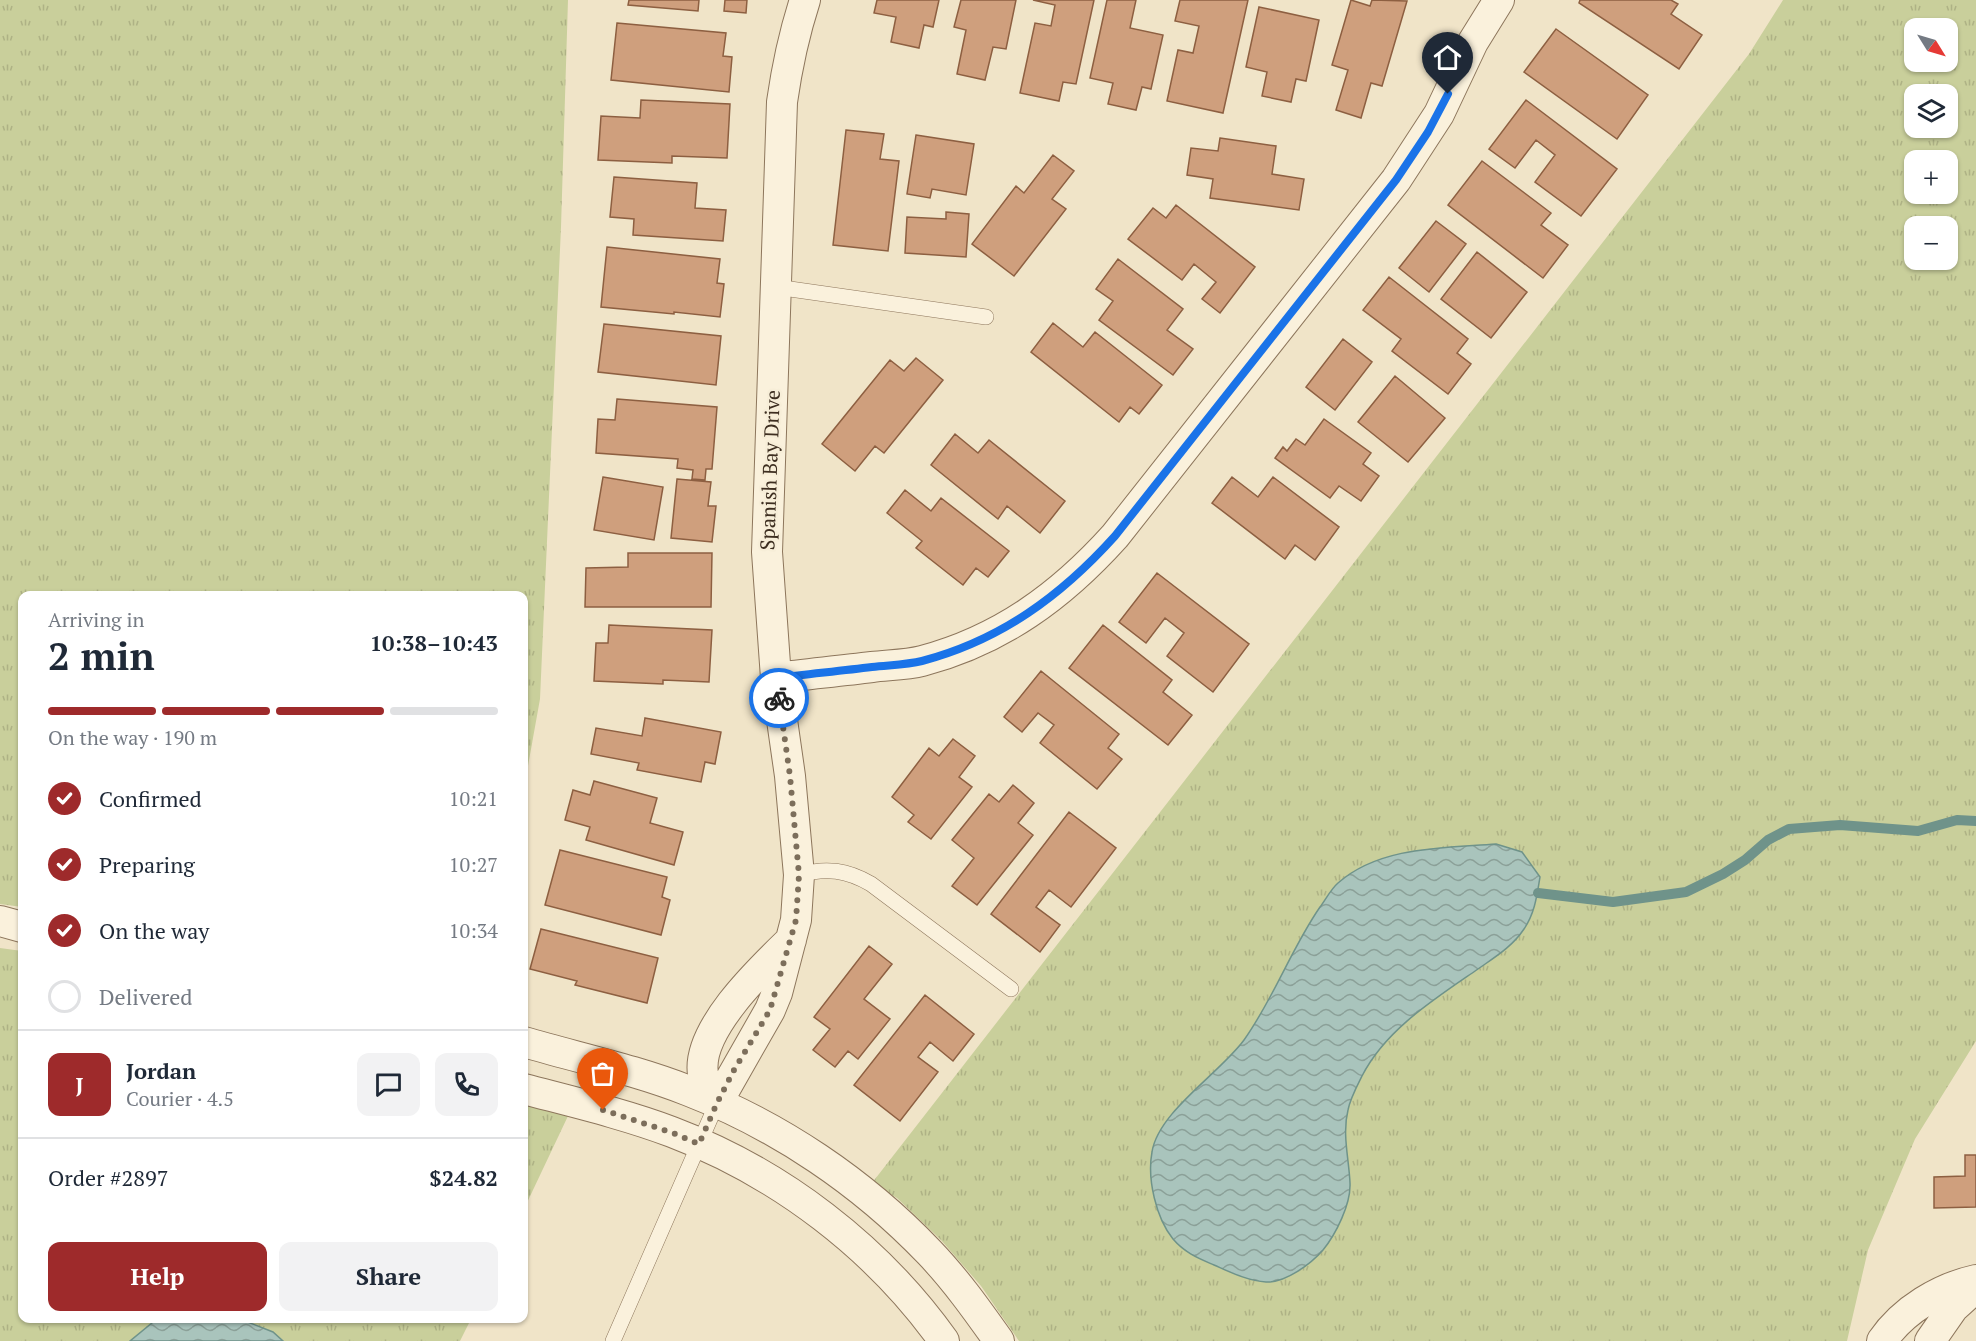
<!DOCTYPE html>
<html lang="en">
<head>
<meta charset="utf-8">
<style>
  :root { --surface:#fff; --page:#f2f2f3; --text:#1f2937; --muted:#747a83; --line:#e0e1e3; --accent:#9e2a2b }
  body { margin:0; font-family:"PT Serif",serif; background:var(--page); color:var(--text); height:100vh; display:flex; flex-direction:column; font-size:22px; white-space:nowrap }
  * { box-sizing:border-box; margin:0 }
  p { font-size:20px; color:var(--muted) }
  .icon { flex:none; width:33px; height:33px; fill:none; stroke:currentColor; stroke-width:2; stroke-linecap:round; stroke-linejoin:round }
  .map { position:relative; flex:1; overflow:hidden }
  .sheet { position:absolute; left:18px; top:591px; width:510px; height:732px; display:flex; flex-direction:column; background:var(--surface); border-radius:12px; box-shadow:0 2px 4px #0004 }
  .sheet>* { flex:none }
  .needle { width:39px; rotate:127deg }
  .buttons { position:absolute; left:1904px; top:18px; display:grid; gap:12px }
  .buttons a { display:grid; place-items:center; width:54px; height:54px; border-radius:12px; background:var(--surface); box-shadow:0 2px 4px #0004; font-size:30px }
  .pin { position:absolute; display:grid; place-items:center; width:51px; height:51px; color:#fff; margin:-62px -26px; border-radius:50% 50% 50% 0; rotate:-45deg; box-shadow:0 0 6px #0007 }
  .pin .icon { rotate:45deg }
  .courier { position:absolute; display:grid; place-items:center; width:60px; height:60px; margin:-30px; border:4px solid #1a73e8; border-radius:50%; background:#fff; color:#222; box-shadow:0 2px 8px #0007 }
  .head em { font-style:normal; font-weight:600 }
  .head div { display:flex; flex-direction:column-reverse }
  .head { display:flex; align-items:center; justify-content:space-between; height:102px; padding:0 30px }
  h1 { font-size:39px; font-weight:600; line-height:45px }
  .bar { display:grid; grid-template-columns:repeat(4,1fr); gap:9px 6px; align-content:center; height:72px; padding:0 30px }
  .bar i { height:8px; border-radius:4px; background:var(--line) }
  .bar .on { background:var(--accent) }
  .bar p { grid-column:span 4 }
  .line { display:flex; align-items:center; gap:15px; padding:0 30px; border-top:2px solid var(--line) }
  .line div { flex:1 }
  .round { display:grid; place-items:center; flex:none; width:63px; height:63px; border-radius:12px; background:var(--page) }
  ol { padding:0 30px; list-style:none }
  li { display:flex; align-items:center; gap:18px; height:66px }
  li p { margin-inline-start:auto }
  li .icon { padding:6px; border-radius:50%; background:var(--accent); color:#fff; stroke-width:4 }
  li:last-child { color:var(--muted) }
  li i { width:33px; height:33px; border:3px solid var(--line); border-radius:50% }
  .action { display:flex; gap:12px; margin-top:auto; padding:12px 30px }
  .action a { flex:1; height:69px; border-radius:12px; background:var(--accent); color:#fff; font-size:24px; font-weight:600; line-height:69px; text-align:center }
  .action a+a { background:var(--page); color:var(--text) }
  .map>svg:first-child { display:block }
  .grass { fill:url(#grass-tufts); fill-rule:evenodd }
  .water { fill:url(#water-waves); stroke:#6f938a; stroke-width:1.5 }
  .lines { fill:none; stroke-linecap:round; stroke-linejoin:round }
  .stream { stroke:#6f938a; stroke-width:10 }
  .building { fill:#cf9f7d; stroke:#8d5f41; stroke-width:1.5 }
  .service-casing { stroke:#8d765c; stroke-width:16 }
  .minor-casing { stroke:#8d765c; stroke-width:32 }
  .service { stroke:#faf1dc; stroke-width:15 }
  .minor { stroke:#faf1dc; stroke-width:30 }
  .done { stroke:#7c6e5b; stroke-width:6; stroke-dasharray:0 10.8 }
  .route { stroke:#1a73e8; stroke-width:8 }
  .labels { text-anchor:middle; stroke-width:5; stroke-linejoin:round; paint-order:stroke }
  .street-label { font-size:20px; fill:#3d2e20; stroke:#f7eed8 }
</style>
</head>
<body>
<div class="map">
<svg width="1976" height="1341" viewBox="0 0 1976 1341">
  <defs>
    <pattern id="grass-tufts" width="24" height="20" patternUnits="userSpaceOnUse" patternTransform="scale(1.5)"><rect width="24" height="20" fill="#c9cf9b"/><path d="M3 7l-1-3M5 7V3M7 7l1-3M15 17l-1-3M17 17v-4M19 17l1-3" fill="none" stroke="#aeb285"/></pattern>
    <pattern id="water-waves" width="16" height="10" patternUnits="userSpaceOnUse" patternTransform="scale(1.5)"><rect width="16" height="10" fill="#a9c4bc"/><path d="M0 5q4-4 8 0t8 0" fill="none" stroke="#8ba098"/></pattern>
  </defs>
  <rect width="100%" height="100%" fill="#f0e4c8"/>
  <!-- grass -->
  <path class="grass" d="M 0,0 L 568,0 L 561,227 L 540,699 L 524,788 L 524,596 L 22,596 L 22,907 L 0,904 Z
    M 1783,0 L 1976,0 L 1976,1041 L 1915,1139 L 1868,1250 L 1847,1341 L 1019,1341 L 981,1286 L 941,1240 L 897,1198 L 872,1183 L 1749,54 ZM 1914,28 L 1947,28 L 1947,62 L 1914,62 ZM 1914,94 L 1947,94 L 1947,128 L 1914,128 ZM 1914,160 L 1947,160 L 1947,194 L 1914,194 ZM 1914,226 L 1947,226 L 1947,260 L 1914,260 Z
    M 0,948 L 22,951 L 22,1318 L 471,1319 L 460,1341 L 0,1341 Z
    M 524,1104 L 568,1116 L 524,1209 Z"/>
  <!-- water -->
  <path class="water" d="M 1496,844 L 1522,852 L 1540,877 C 1537,895 1535,913 1524,929 C 1512,947 1495,957 1478,969 C 1436,998 1386,1029 1362,1076 C 1357,1086 1350,1099 1348,1110 C 1342,1134 1349,1159 1350,1183 C 1351,1204 1336,1234 1323,1250 C 1311,1264 1285,1283 1266,1282 C 1248,1281 1230,1272 1214,1265 C 1198,1258 1185,1253 1173,1239 C 1156,1218 1147,1179 1152,1152 C 1158,1112 1220,1073 1244,1040 C 1274,998 1291,949 1320,907 C 1326,899 1331,889 1338,883 C 1380,846 1444,848 1496,844 Z
    M 158,1318 L 240,1319 L 273,1332 L 283,1341 L 130,1341 Z"/>
  <g class="lines">
    <!-- stream -->
    <path class="stream" d="M 1538,893 L 1613,902 L 1686,892 L 1723,874 L 1745,860 L 1768,840 L 1789,829 L 1840,825 L 1918,831 L 1957,820 L 1976,821"/>
  </g>
  <!-- building -->
  <path class="building" d="M 629,0 L 699,0 L 698,11 L 628,5 Z
    M 725,0 L 747,0 L 746,13 L 724,11 Z
    M 877,0 L 939,0 L 933,27 L 924,25 L 919,48 L 891,42 L 896,17 L 874,13 Z
    M 961,0 L 1016,0 L 1006,49 L 993,47 L 985,80 L 957,74 L 966,30 L 954,27 Z
    M 1094,0 L 1076,84 L 1063,82 L 1059,101 L 1020,93 L 1035,23 L 1051,26 L 1055,5 L 1033,0 Z
    M 1107,0 L 1136,0 L 1130,28 L 1163,35 L 1151,89 L 1142,87 L 1136,110 L 1108,104 L 1113,83 L 1090,78 Z
    M 1180,0 L 1248,0 L 1223,113 L 1167,101 L 1178,50 L 1193,53 L 1199,26 L 1175,21 Z
    M 1351,0 L 1370,6 L 1372,0 L 1407,1 L 1382,86 L 1371,83 L 1361,118 L 1336,110 L 1348,70 L 1332,65 Z
    M 1580,0 L 1671,0 L 1678,4 L 1671,14 L 1702,35 L 1679,69 L 1579,3 Z
    M 1259,7 L 1319,20 L 1306,81 L 1296,79 L 1291,102 L 1262,96 L 1267,72 L 1246,67 Z
    M 617,23 L 726,33 L 723,56 L 732,57 L 729,92 L 611,80 Z
    M 1556,29 L 1648,95 L 1617,139 L 1524,72 Z
    M 641,100 L 730,104 L 727,158 L 672,156 L 672,163 L 598,160 L 601,116 L 640,118 Z
    M 1526,100 L 1617,169 L 1581,216 L 1535,182 L 1555,155 L 1536,140 L 1515,168 L 1489,149 Z
    M 846,130 L 884,134 L 880,159 L 899,161 L 888,251 L 833,245 Z
    M 916,135 L 974,144 L 966,195 L 932,189 L 930,198 L 907,194 Z
    M 1220,138 L 1276,146 L 1272,174 L 1304,179 L 1299,210 L 1210,198 L 1213,179 L 1187,175 L 1191,148 L 1218,151 Z
    M 1053,155 L 1074,171 L 1052,199 L 1066,209 L 1014,276 L 972,244 L 1016,186 L 1024,193 Z
    M 1482,161 L 1551,213 L 1541,225 L 1568,245 L 1543,278 L 1448,205 Z
    M 614,177 L 697,183 L 695,208 L 726,210 L 723,241 L 633,235 L 634,219 L 610,217 Z
    M 1176,205 L 1255,267 L 1220,313 L 1202,299 L 1216,282 L 1194,264 L 1182,280 L 1128,239 L 1153,208 L 1166,218 Z
    M 946,212 L 969,214 L 966,257 L 905,253 L 907,217 L 946,219 Z
    M 1436,221 L 1466,244 L 1429,292 L 1399,268 Z
    M 607,247 L 720,259 L 717,283 L 724,284 L 720,317 L 674,312 L 674,314 L 601,307 Z
    M 1477,252 L 1527,292 L 1491,338 L 1441,299 Z
    M 1118,259 L 1183,309 L 1167,330 L 1193,349 L 1173,375 L 1099,320 L 1113,301 L 1096,289 Z
    M 1389,277 L 1468,339 L 1457,353 L 1471,364 L 1448,394 L 1392,351 L 1401,339 L 1363,310 Z
    M 1053,323 L 1083,347 L 1095,332 L 1162,385 L 1139,414 L 1130,407 L 1119,422 L 1031,352 Z
    M 604,324 L 721,336 L 716,385 L 598,372 Z
    M 1343,339 L 1372,362 L 1335,410 L 1306,387 Z
    M 916,358 L 943,380 L 884,453 L 875,446 L 855,471 L 822,444 L 890,360 L 904,371 Z
    M 1395,376 L 1445,418 L 1408,462 L 1358,422 Z
    M 617,399 L 717,407 L 712,469 L 706,469 L 705,480 L 692,479 L 693,470 L 677,468 L 678,459 L 596,453 L 598,419 L 615,420 Z
    M 1324,419 L 1371,453 L 1363,464 L 1379,476 L 1361,501 L 1339,486 L 1330,498 L 1275,458 L 1283,447 L 1287,451 L 1296,439 L 1305,445 Z
    M 955,434 L 978,453 L 989,440 L 1065,501 L 1040,533 L 1007,506 L 998,519 L 931,465 Z
    M 603,477 L 663,487 L 654,540 L 594,530 Z
    M 1232,477 L 1258,497 L 1273,477 L 1339,527 L 1315,560 L 1295,545 L 1285,559 L 1212,503 Z
    M 677,479 L 711,482 L 708,506 L 716,506 L 712,542 L 671,538 Z
    M 905,490 L 931,511 L 941,498 L 1009,551 L 988,577 L 976,568 L 963,585 L 916,548 L 922,541 L 887,513 Z
    M 628,553 L 712,553 L 711,607 L 585,607 L 586,568 L 628,567 Z
    M 1157,573 L 1249,644 L 1213,692 L 1167,656 L 1184,633 L 1165,618 L 1146,643 L 1119,622 Z
    M 609,625 L 712,630 L 709,682 L 663,680 L 663,684 L 594,681 L 596,643 L 608,643 Z
    M 1103,625 L 1172,680 L 1163,692 L 1192,715 L 1168,745 L 1069,668 Z
    M 1041,671 L 1119,734 L 1108,748 L 1122,759 L 1097,789 L 1040,743 L 1054,725 L 1038,713 L 1022,732 L 1004,717 Z
    M 645,718 L 721,732 L 715,764 L 705,762 L 701,782 L 637,770 L 639,763 L 591,754 L 596,728 L 642,736 Z
    M 953,739 L 975,756 L 959,777 L 972,787 L 931,839 L 908,822 L 914,815 L 892,797 L 929,748 L 939,756 Z
    M 594,781 L 657,798 L 650,823 L 683,832 L 674,865 L 586,840 L 590,827 L 565,820 L 573,790 L 590,795 Z
    M 1013,785 L 1034,803 L 1018,823 L 1033,835 L 977,905 L 952,886 L 974,858 L 952,840 L 989,794 L 999,802 Z
    M 1069,812 L 1116,848 L 1071,907 L 1049,890 L 1036,907 L 1060,925 L 1040,952 L 991,914 Z
    M 560,850 L 667,877 L 662,897 L 670,900 L 661,935 L 545,905 Z
    M 541,929 L 658,958 L 647,1003 L 575,985 L 577,981 L 530,969 Z
    M 869,946 L 892,964 L 864,999 L 890,1019 L 858,1059 L 848,1051 L 835,1067 L 813,1050 L 830,1029 L 814,1017 Z
    M 925,995 L 974,1034 L 953,1061 L 930,1042 L 918,1057 L 938,1072 L 900,1121 L 854,1085 Z
    M 1965,1155 L 1976,1155 L 1976,1207 L 1934,1208 L 1934,1177 L 1965,1176 Z"/>
  <g class="lines">
    <!-- service casing -->
    <g class="service-casing">
      <path id="service" d="M 776,287 L 986,317
        M 799,875 C 826,867 847,870 871,884 L 1011,989
        M 613,1341 L 717,1103"/>
    </g>
    <!-- minor casing -->
    <g class="minor-casing">
      <path id="minor" d="M 776,678 C 808,674 840,671 872,667 C 888,665 906,665 922,661 C 1001,640 1061,596 1115,536 L 1396,180 L 1439,114 L 1473,42 L 1499,0
        M 0,921 L 22,927
        M 791,940 C 762,968 696,1030 703,1074 C 705,1085 711,1094 717,1103 L 770,1010 L 777,993 L 796,920 L 799,875 L 790,776 L 776,678 L 767,552 L 782,102 C 787,67 794,34 805,0
        M 524,1042 C 579,1058 636,1070 689,1091 C 779,1126 862,1182 929,1252 C 955,1279 977,1310 999,1341
        M 524,1089 C 573,1102 624,1114 672,1132 C 780,1173 877,1247 944,1341
        M 1882,1341 C 1903,1310 1940,1288 1976,1280
        M 1930,1341 L 1953,1308 L 1976,1287"/>
    </g>
    <!-- service -->
    <use href="#service" class="service"/>
    <!-- minor -->
    <use href="#minor" class="minor"/>
  </g>
  <g class="lines">
    <!-- done -->
    <path class="done" d="M 603,1110 L 673,1133 L 699,1144 L 717,1103 L 734,1070 L 770,1010 L 796,920 L 799,875 L 790,776 L 779,698"/>
    <!-- route -->
    <path class="route" d="M 779,698 L 776,678 C 808,674 840,671 872,667 C 888,665 906,665 922,661 C 1001,640 1061,596 1115,536 L 1396,180 L 1428,132 L 1448,94"/>
  </g>
  <g class="labels">
    <!-- street labels -->
    <g class="street-label">
      <text transform="translate(770 470) rotate(-88)" y="7">Spanish Bay Drive</text>
    </g>
  </g>
</svg>
<div class="buttons">
<a><svg class="needle" viewBox="-14 -14 28 28"><path d="M0-13l5 13h-10z" fill="#e53935"/><path d="M0 13l5-13h-10z" fill="#747a83"/></svg></a>
<a><svg class="icon" aria-label="layers" viewBox="0 0 24 24"><path d="M12 4l9 5-9 5-9-5zM3 14l9 5 9-5"/></svg></a>
<a>+</a>
<a>−</a>
</div>
<div class="pin" style="left:603px;top:1110px;background:#ea580c"><svg class="icon" aria-label="bag" viewBox="0 0 24 24"><path d="M5 8h14l-1 12H6zM9 8a3 3 0 0 1 6 0"/></svg></div>
<div class="pin" style="left:1448px;top:94px;background:#1f2937"><svg class="icon" aria-label="home" viewBox="0 0 24 24"><path d="M3 11l9-7 9 7M6 9v11h12V9"/></svg></div>
<div class="courier" style="left:779px;top:698px"><svg class="icon" aria-label="bike" viewBox="0 0 24 24"><circle cx="6" cy="16" r="4"/><circle cx="18" cy="16" r="4"/><path d="M6 16l4-8h5l3 8M10 8l3 8H6M13 5h3"/></svg></div>
<section class="sheet">
<div class="head"><div><h1>2 min</h1><p>Arriving in</p></div><em>10:38–10:43</em></div>
<div class="bar"><i class="on"></i><i class="on"></i><i class="on"></i><i></i><p>On the way · 190 m</p></div>
<ol>
<li><svg class="icon" aria-label="check" viewBox="0 0 24 24"><path d="M5 12l5 5 9-10"/></svg>Confirmed<p>10:21</p></li>
<li><svg class="icon" aria-label="check" viewBox="0 0 24 24"><path d="M5 12l5 5 9-10"/></svg>Preparing<p>10:27</p></li>
<li><svg class="icon" aria-label="check" viewBox="0 0 24 24"><path d="M5 12l5 5 9-10"/></svg>On the way<p>10:34</p></li>
<li><i></i>Delivered</li>
</ol>
<div class="line" style="height:108px"><b class="round" style="background:var(--accent);color:#fff">J</b><div><b>Jordan</b><p>Courier · 4.5</p></div><a class="round"><svg class="icon" aria-label="chat" viewBox="0 0 24 24"><path d="M4 5h16v11H9l-5 4z"/></svg></a><a class="round"><svg class="icon" aria-label="phone" viewBox="0 0 24 24"><path d="M5 4h4l2 5-3 2q2 4 5 5l2-3 5 2v4C11 20 4 13 5 4z"/></svg></a></div>
<div class="line" style="height:78px"><div>Order #2897</div><b>$24.82</b></div>
<div class="action"><a>Help</a><a>Share</a></div>
</section>
</div>
</body>
</html>
